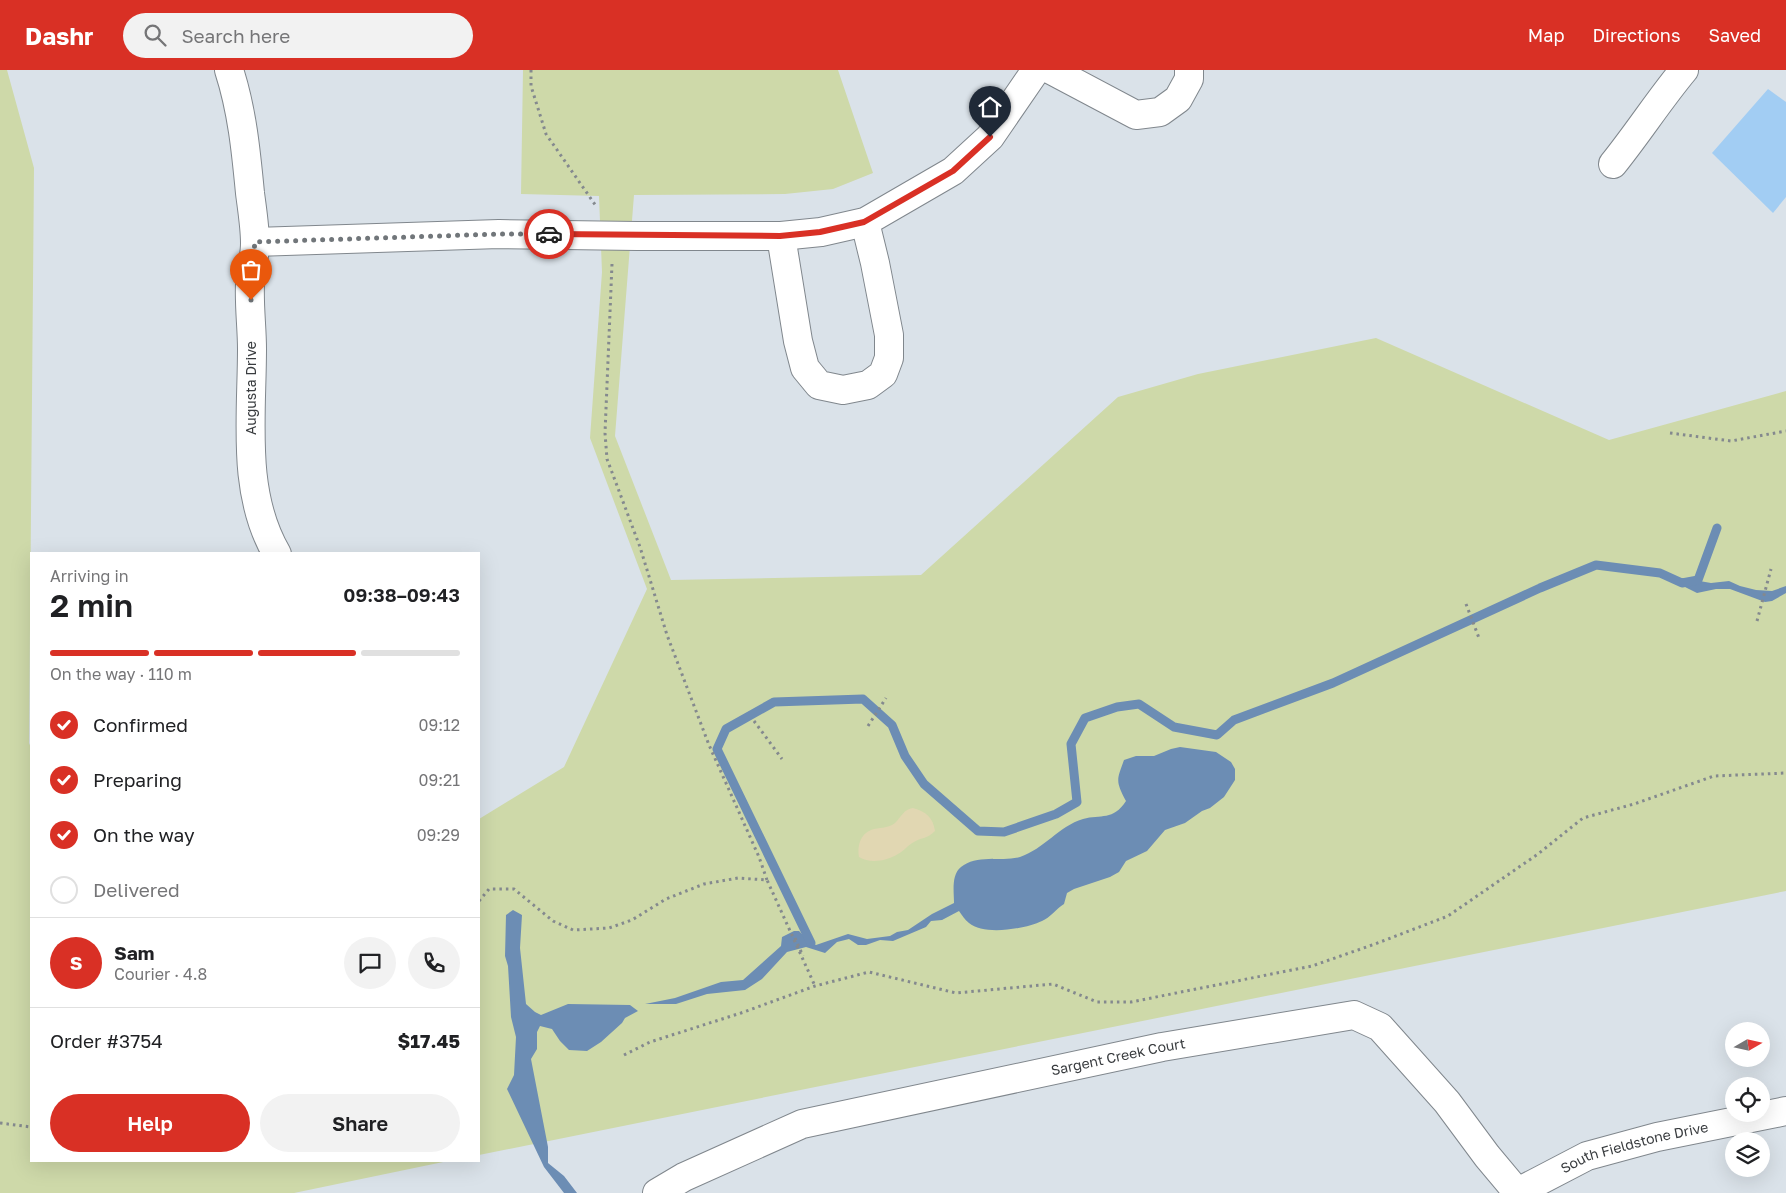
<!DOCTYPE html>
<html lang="en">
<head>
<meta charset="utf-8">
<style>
  :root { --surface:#fff; --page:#f2f2f2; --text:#202124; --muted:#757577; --line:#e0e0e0; --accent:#d93025 }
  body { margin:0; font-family:"Golos Text",sans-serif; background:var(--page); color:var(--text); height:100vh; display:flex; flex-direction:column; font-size:19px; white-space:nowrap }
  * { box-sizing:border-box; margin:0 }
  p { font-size:16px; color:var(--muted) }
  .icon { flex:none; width:28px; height:28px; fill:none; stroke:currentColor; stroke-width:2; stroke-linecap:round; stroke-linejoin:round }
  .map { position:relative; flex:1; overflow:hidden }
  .details { position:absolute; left:30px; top:482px; width:450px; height:610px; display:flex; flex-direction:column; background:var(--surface); border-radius:0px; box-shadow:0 5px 20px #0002 }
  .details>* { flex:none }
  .needle { width:32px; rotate:81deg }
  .fabs { position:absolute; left:1725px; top:952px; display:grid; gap:10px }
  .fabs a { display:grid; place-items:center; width:45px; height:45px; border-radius:50%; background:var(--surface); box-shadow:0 5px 20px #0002; font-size:25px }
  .pin { position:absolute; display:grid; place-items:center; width:42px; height:42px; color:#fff; margin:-51px -21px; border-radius:50% 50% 50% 0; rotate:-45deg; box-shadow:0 0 5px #0007 }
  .pin .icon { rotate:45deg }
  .courier { position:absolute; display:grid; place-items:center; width:50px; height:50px; margin:-25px; border:4px solid #d93025; border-radius:50%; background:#fff; color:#222; box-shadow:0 1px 6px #0007 }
  .head em { font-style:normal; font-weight:600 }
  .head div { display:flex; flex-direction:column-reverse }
  .head { display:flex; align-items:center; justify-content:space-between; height:85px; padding:0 20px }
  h1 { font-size:32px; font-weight:600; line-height:38px }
  .bar { display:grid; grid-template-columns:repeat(4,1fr); gap:8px 5px; align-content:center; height:60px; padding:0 20px }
  .bar i { height:6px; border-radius:4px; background:var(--line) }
  .bar .selected { background:var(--accent) }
  .bar p { grid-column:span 4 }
  .line { display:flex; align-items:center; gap:12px; padding:0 20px; border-top:1px solid var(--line) }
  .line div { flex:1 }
  .round { display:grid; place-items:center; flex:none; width:52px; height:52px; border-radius:26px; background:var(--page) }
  ol { padding:0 20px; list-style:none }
  li { display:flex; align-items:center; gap:15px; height:55px }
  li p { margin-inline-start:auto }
  li .icon { padding:5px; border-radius:50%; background:var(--accent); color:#fff; stroke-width:4 }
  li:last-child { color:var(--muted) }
  li i { width:28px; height:28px; border:2px solid var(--line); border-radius:50% }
  .primary-button { display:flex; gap:10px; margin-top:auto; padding:10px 20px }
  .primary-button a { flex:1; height:58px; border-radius:30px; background:var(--accent); color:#fff; font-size:20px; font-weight:600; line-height:58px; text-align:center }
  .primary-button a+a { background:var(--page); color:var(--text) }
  header { display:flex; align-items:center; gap:30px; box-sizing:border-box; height:70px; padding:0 25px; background:var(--accent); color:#fff }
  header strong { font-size:24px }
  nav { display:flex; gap:28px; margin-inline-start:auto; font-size:18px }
  .search { width:350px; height:45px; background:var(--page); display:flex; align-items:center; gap:12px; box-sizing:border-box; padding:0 18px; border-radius:28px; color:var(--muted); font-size:19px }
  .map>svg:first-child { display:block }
  .green { fill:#ced9a9 }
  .sand { fill:#e1d7b2 }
  .water { fill:#6c8db4 }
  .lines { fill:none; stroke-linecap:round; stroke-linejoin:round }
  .stream { stroke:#6c8db4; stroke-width:9 }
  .building { fill:#a2cdf3 }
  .street-casing { stroke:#80878d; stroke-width:30 }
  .path { stroke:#84898e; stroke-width:3; stroke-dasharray:2.5 4; stroke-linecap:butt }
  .street { stroke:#fff; stroke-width:28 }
  .done { stroke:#71767a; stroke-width:5; stroke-dasharray:0 9 }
  .route { stroke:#d93025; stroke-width:6 }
  .labels { text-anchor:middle; stroke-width:5; stroke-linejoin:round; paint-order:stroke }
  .street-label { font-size:14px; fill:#393c3f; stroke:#fff }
</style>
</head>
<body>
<header>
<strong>Dashr</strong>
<div class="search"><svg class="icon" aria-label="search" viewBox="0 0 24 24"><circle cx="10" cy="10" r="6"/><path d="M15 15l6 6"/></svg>Search here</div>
<nav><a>Map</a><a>Directions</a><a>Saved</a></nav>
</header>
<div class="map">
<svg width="1786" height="1123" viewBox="0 0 1786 1123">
  <rect width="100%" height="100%" fill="#dae2e9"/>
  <!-- green -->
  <path class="green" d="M 0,0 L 7,0 L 34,98 L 29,673 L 31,678 L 31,1091 L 448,1091 L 294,1123 L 0,1123 Z
    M 523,0 L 838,0 L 873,103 L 833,119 L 785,124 L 634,125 L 615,366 L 671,510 L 921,505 L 1118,327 L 1198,304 L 1376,268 L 1609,370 L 1786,321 L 1786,821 L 479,1085 L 479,749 L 564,697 L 647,519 L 590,368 L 602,202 L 599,126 L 521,124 Z"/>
  <!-- sand -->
  <path class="sand" d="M 913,738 C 926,742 933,747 935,761 C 927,769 922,767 914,772 C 908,775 904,781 898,784 C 887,791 870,794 859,787 C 857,777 860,764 871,760 C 879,757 887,759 895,753 C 901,747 904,739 913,738 Z"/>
  <!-- water -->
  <path class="water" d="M 1682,508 L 1711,513 L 1729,511 L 1740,516 L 1756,520 L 1772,521 L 1786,516 L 1786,523 L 1772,531 L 1765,532 L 1730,519 L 1716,519 L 1697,523 L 1685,517 Z
    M 1180,677 L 1216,682 L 1231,692 L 1235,699 L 1235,710 L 1224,727 L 1210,738 L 1202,741 L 1185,753 L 1165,760 L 1147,781 L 1126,791 L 1119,802 L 1110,807 L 1074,819 L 1067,823 L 1064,834 C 1056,839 1050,848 1042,851 C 1025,859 984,866 969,853 C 965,850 962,845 959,841 L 942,850 L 931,851 L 926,857 L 893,871 L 880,870 L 866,875 L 858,875 L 849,869 L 837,872 L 825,883 L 806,877 L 787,882 L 762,909 L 745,920 L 707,924 L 676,934 L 645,934 L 675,928 L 721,912 L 743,910 L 781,876 L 782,867 L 794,861 L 799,861 L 811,873 L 816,875 L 848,864 L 867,869 L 890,866 L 897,862 L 908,860 L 932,844 L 954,833 C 954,822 951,805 961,797 C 977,784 1002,792 1020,787 C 1044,779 1059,756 1083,749 C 1101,744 1113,751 1126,731 C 1115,710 1117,710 1124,690 L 1136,686 L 1154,686 L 1171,679 Z
    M 513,840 L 522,845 L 520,878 L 526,934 L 535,942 L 541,945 L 568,934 L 630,935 L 638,941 L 625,948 L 622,953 L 601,972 L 587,981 L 569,980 L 560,971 L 552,959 L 540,956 L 537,962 L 537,979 L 531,989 L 548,1077 L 548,1093 L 564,1106 L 577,1123 L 564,1123 L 544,1097 L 507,1019 L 514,1005 L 516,967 L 511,947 L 508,896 L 505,886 L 506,845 Z"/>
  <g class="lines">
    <!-- stream -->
    <path class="stream" d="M 811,873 L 717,679 L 726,659 L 774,632 L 863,629 L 892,655 L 905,686 L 924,714 L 978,761 L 1004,762 L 1056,744 L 1077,732 L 1071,674 L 1085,648 L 1117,637 L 1139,634 L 1174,657 L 1217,665 L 1234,650 L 1333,613 L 1540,518 L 1596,495 L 1660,503 L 1682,513 L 1698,510 L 1717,458"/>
  </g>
  <!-- building -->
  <path class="building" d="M 1768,19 L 1786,32 L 1786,127 L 1773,143 L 1712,83 Z"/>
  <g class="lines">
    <!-- street casing -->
    <g class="street-casing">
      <g id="street">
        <path d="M 229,0 C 242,40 246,81 250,123 C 252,139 255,157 255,173 C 255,187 251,200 250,214 C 249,236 252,258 252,279 C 252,347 241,423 277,484"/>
        <path d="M 1051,0 L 1136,45 L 1160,42 L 1178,29 L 1189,9 L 1189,0"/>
        <path d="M 1613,94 C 1638,63 1659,30 1684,0"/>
        <path d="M 781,166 L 798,271 L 805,298 L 819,315 L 843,320 L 868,315 L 883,304 L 889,288 L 889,265 L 875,193 L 865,152"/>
        <path d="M 255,172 L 499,164 L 637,166 L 781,166 L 821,162 L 865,152 L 953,101 L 990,67 L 1036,0"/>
        <path id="s1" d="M 657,1123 L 684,1107 L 802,1054 L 1162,977 L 1354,945 L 1380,957 L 1447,1032 L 1487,1086 L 1518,1123"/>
        <path id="s2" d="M 1516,1123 L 1587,1086 L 1657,1067 L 1786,1041"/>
      </g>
    </g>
    <!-- path -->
    <path class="path" d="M 531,0 L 531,16 L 546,64 L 596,136
      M 612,194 L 605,363 L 607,389 L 640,477 L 667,565 L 709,675 L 759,787 L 767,810
      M 1670,363 L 1731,371 L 1786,361
      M 1466,534 L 1479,568
      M 1757,551 L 1771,499
      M 754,651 L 782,689
      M 868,656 L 886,628
      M 479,831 L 489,819 L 514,819 L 553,851 L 573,860 L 609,858 L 632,850 L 666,829 L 704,814 L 738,808 L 767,810 L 815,916
      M 795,868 L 803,886
      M 624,985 L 650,972 L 741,943 L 815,916 L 869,902 L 956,923 L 1053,914 L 1097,932 L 1131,932 L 1312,896 L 1375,874 L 1448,846 L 1538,784 L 1583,748 L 1634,734 L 1714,706 L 1786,703
      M 0,1053 L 31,1057"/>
    <!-- street -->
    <use href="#street" class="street"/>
  </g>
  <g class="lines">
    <!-- done -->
    <path class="done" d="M 251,230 L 250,214 L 255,172 L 499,164 L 549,164"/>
    <!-- route -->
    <path class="route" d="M 549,164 L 780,166 L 820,162 L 864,152 L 953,101 L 990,67"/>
  </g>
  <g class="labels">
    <!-- street labels -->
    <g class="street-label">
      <text transform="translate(251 318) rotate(-90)" y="5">Augusta Drive</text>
      <text dy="5" stroke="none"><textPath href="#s1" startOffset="484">Sargent Creek Court</textPath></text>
      <text dy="5" stroke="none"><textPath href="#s2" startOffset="128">South Fieldstone Drive</textPath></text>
    </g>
  </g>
</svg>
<div class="fabs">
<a><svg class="needle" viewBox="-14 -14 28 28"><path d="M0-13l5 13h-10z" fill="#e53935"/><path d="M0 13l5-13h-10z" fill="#757577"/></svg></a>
<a><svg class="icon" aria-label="locate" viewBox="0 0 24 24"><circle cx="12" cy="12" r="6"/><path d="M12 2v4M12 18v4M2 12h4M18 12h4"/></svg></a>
<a><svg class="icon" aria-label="layers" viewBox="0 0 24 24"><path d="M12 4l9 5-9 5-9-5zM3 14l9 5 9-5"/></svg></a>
</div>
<div class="pin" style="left:251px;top:230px;background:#ea580c"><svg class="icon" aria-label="bag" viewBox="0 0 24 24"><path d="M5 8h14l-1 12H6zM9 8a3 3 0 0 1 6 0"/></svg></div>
<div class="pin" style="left:990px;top:67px;background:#1f2937"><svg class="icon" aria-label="home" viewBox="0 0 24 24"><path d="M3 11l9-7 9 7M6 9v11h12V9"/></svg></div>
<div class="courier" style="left:549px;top:164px"><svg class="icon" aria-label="car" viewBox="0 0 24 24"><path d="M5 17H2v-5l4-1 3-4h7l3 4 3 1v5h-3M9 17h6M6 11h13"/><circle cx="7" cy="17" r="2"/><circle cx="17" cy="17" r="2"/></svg></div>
<section class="details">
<div class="head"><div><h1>2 min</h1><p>Arriving in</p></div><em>09:38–09:43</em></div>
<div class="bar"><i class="selected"></i><i class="selected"></i><i class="selected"></i><i></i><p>On the way · 110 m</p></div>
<ol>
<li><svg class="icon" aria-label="check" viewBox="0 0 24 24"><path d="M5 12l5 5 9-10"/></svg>Confirmed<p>09:12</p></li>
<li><svg class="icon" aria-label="check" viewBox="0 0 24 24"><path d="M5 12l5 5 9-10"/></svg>Preparing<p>09:21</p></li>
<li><svg class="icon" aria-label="check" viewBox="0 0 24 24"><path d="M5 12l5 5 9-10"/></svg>On the way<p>09:29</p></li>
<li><i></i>Delivered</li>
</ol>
<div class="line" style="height:90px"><b class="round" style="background:var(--accent);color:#fff">S</b><div><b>Sam</b><p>Courier · 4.8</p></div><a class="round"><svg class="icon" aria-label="chat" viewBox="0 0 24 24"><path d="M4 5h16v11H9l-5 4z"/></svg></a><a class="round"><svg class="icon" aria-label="phone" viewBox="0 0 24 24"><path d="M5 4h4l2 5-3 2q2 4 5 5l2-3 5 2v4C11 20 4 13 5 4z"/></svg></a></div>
<div class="line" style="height:65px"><div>Order #3754</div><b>$17.45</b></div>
<div class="primary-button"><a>Help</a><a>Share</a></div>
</section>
</div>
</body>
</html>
